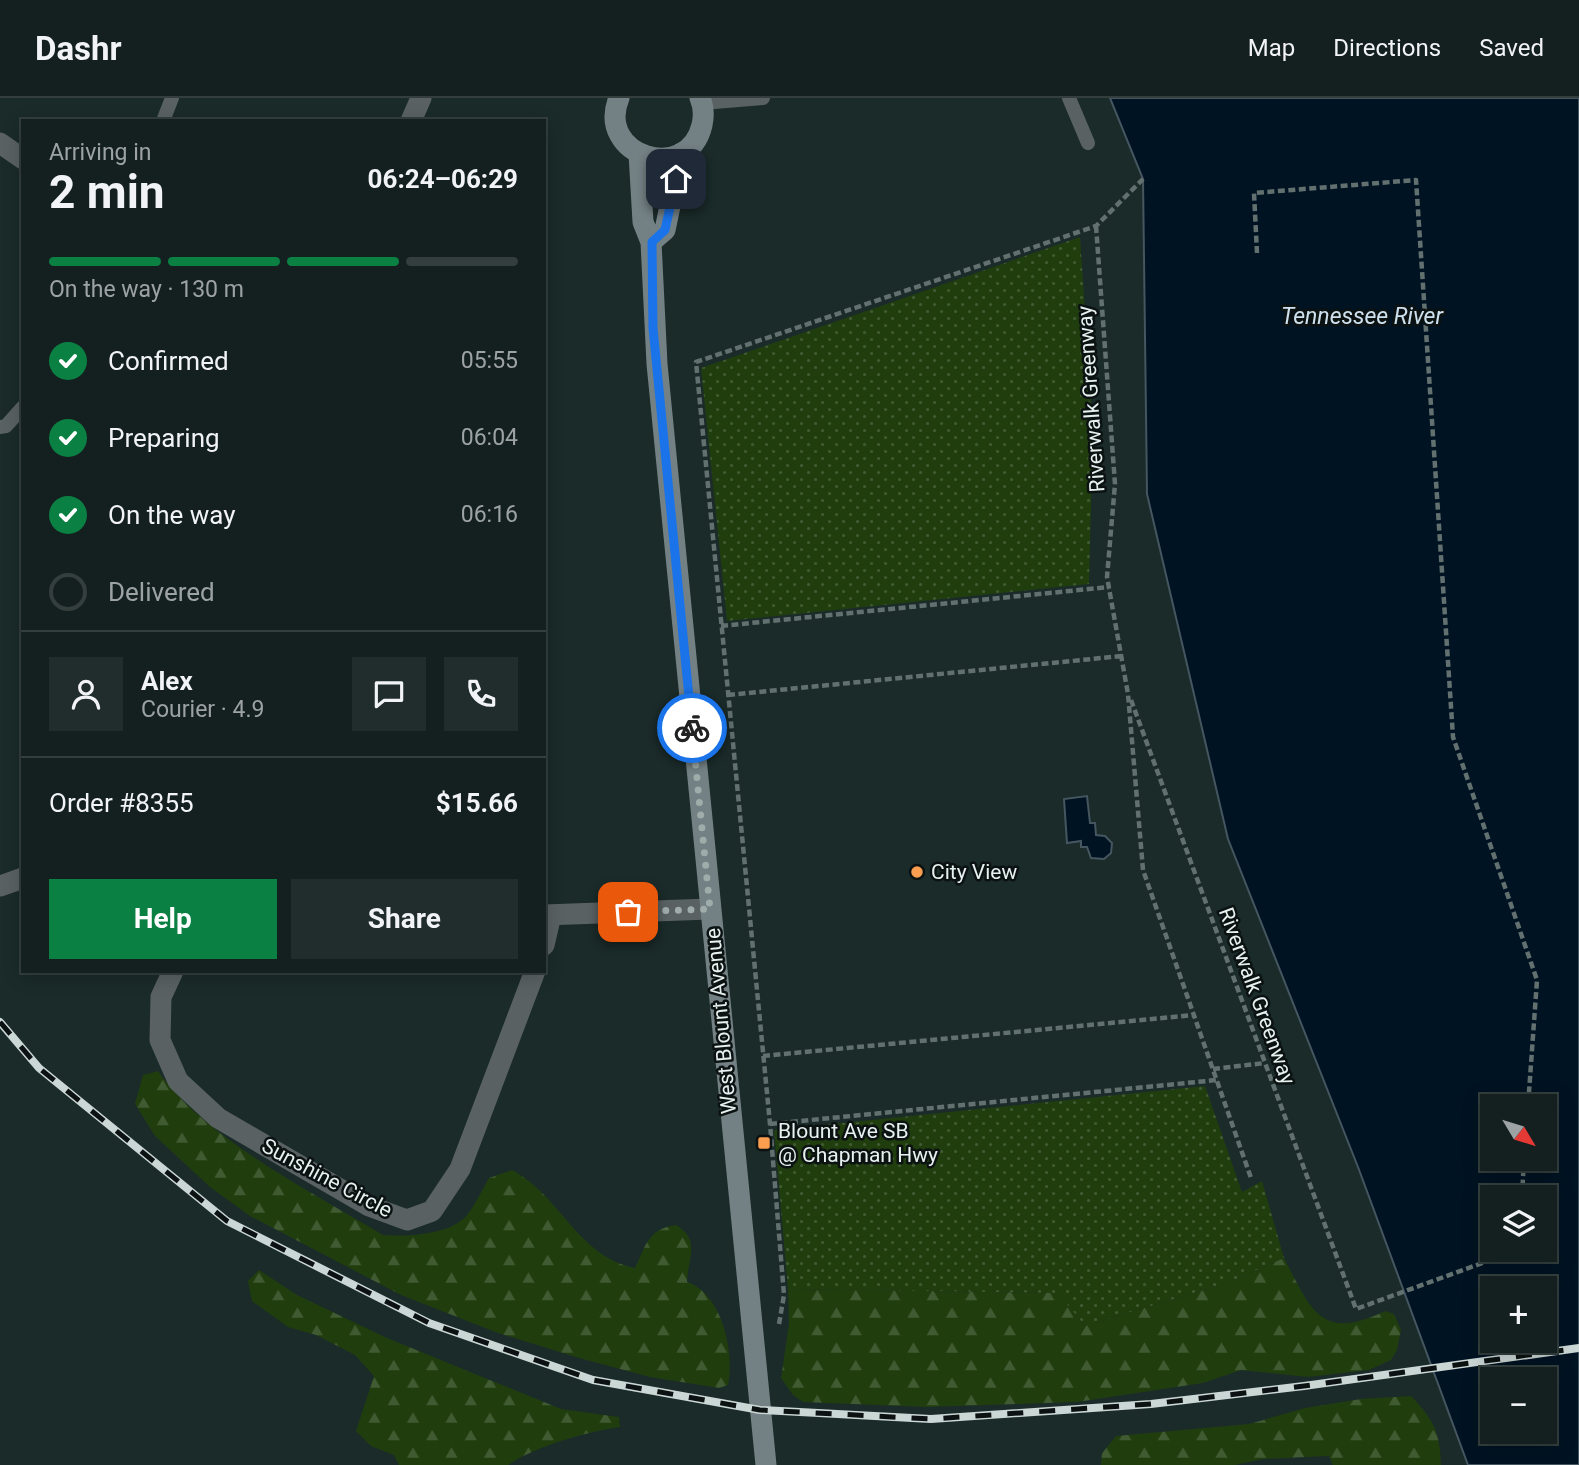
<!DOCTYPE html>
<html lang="en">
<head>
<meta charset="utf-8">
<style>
  :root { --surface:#14201f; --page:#212d2c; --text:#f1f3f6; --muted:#9da3a4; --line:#333e3d; --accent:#0b8043 }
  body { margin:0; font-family:Roboto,sans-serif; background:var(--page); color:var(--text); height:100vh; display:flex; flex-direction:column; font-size:26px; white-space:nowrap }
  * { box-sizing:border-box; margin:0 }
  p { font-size:23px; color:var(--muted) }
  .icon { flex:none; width:38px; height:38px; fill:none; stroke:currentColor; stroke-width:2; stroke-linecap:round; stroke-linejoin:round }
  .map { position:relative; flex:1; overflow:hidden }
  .drawer { position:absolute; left:21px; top:21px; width:525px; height:854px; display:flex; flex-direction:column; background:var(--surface); border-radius:0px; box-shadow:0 4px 18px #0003,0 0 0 2px var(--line) }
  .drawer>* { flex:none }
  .needle { width:46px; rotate:128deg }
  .tools { position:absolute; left:1480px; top:996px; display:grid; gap:14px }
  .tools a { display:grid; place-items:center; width:77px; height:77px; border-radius:0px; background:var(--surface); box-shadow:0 4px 18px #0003,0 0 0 2px var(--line); font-size:35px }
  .pin { position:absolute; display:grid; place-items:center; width:60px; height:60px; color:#fff; margin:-30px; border-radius:14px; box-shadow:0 4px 10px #0006 }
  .courier { position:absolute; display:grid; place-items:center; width:70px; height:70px; margin:-35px; border:5px solid #1a73e8; border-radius:50%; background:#fff; color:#222; box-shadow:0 2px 9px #0007 }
  .headline em { font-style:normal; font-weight:700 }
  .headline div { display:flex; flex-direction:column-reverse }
  .headline { display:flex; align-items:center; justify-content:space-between; height:119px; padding:0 28px }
  h1 { font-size:46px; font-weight:700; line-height:52px }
  .bar { display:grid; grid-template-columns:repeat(4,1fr); gap:10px 7px; align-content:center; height:84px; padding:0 28px }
  .bar i { height:9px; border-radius:5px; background:var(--line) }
  .bar .active { background:var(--accent) }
  .bar p { grid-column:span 4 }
  .line { display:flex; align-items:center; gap:18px; padding:0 28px; border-top:2px solid var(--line) }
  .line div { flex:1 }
  .round { display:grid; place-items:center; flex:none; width:74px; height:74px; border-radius:0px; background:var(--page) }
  ol { padding:0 28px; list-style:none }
  li { display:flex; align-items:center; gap:21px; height:77px }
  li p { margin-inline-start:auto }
  li .icon { padding:7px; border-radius:50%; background:var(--accent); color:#fff; stroke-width:4 }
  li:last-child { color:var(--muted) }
  li i { width:38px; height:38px; border:4px solid var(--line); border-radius:50% }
  .button { display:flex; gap:14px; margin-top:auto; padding:14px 28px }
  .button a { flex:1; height:80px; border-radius:0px; background:var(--accent); color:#fff; font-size:28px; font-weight:700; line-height:80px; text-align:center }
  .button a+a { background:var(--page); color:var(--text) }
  header { display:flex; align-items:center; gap:42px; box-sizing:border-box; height:98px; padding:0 35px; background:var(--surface); border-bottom:2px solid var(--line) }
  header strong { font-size:33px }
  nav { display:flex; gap:38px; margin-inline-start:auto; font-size:24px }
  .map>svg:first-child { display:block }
  .grass { fill:url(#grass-dots) }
  .forest { fill:url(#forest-firs) }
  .water { fill:#001322; stroke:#455660; stroke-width:2; fill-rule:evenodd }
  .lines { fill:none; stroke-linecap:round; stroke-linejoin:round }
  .path { stroke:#62716f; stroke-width:4.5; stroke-dasharray:7 3.5; stroke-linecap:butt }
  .lane { stroke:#596162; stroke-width:14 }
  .street { stroke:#596162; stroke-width:21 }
  .secondary { stroke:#748184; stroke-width:21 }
  .rail-casing { stroke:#cbd7d5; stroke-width:8 }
  .rail { stroke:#0b1211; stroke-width:5; stroke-dasharray:16; stroke-linecap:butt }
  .done { stroke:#9facaa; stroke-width:7; stroke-dasharray:0 12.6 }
  .route { stroke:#1a73e8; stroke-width:9 }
  .poi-dot { fill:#fb9e50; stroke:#0b1211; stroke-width:2.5 }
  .labels { text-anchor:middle; stroke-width:5; stroke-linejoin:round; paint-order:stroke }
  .street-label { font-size:21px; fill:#e7f2f0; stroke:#0b1211 }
  .poi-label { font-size:21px; fill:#e7f2f0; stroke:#0b1211; text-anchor:start }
  .water-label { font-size:23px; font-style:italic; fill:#cee1ef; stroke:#0b1211 }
</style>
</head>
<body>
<header>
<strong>Dashr</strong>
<nav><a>Map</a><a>Directions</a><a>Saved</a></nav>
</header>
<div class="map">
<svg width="1579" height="1367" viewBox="0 0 1579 1367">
  <defs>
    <pattern id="grass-dots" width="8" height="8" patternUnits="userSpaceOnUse" patternTransform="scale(1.75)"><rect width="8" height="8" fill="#203d0e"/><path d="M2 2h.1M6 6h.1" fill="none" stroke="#405a31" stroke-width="1.8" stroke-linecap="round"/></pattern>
    <pattern id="forest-firs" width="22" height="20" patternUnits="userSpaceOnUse" patternTransform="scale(1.75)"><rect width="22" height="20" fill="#203d0e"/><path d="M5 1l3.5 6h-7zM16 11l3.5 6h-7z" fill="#405a31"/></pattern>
  </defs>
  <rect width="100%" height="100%" fill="#1a2b29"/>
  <!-- grass -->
  <path class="grass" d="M 1080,139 L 1093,332 L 1089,486 L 727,523 L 701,270 Z
    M 1205,988 L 1242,1094 L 1262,1083 L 1284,1160 L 1230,1184 L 1085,1228 L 1057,1195 L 788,1191 L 774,1032 Z"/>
  <!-- forest -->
  <path class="forest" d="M 158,973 C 204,1040 314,1095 383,1137 C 406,1139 451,1137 467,1117 C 475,1107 482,1092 489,1080 L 512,1072 C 562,1099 577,1158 635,1170 C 646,1147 648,1131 676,1127 C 701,1142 688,1159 687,1184 C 722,1195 735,1255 728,1287 L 719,1290 L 650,1279 L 579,1260 L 498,1235 L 401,1197 L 250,1118 L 210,1089 L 155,1038 L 135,1006 L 143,977 Z
    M 1284,1160 C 1311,1212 1321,1244 1385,1213 L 1394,1216 L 1401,1232 L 1397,1252 L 1391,1262 L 1369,1272 L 1308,1279 L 1241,1272 L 1203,1285 L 1077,1304 L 926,1309 L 803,1304 L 793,1297 L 781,1280 L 789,1226 L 788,1191 L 1058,1195 L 1085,1228 L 1230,1184 Z
    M 259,1172 L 297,1197 L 387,1240 L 561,1311 L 619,1319 L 620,1329 C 585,1334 537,1348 508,1367 L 399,1367 L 394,1357 L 371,1348 L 356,1333 L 374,1278 L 355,1257 L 316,1237 L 288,1229 L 252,1203 L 248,1183 Z
    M 1411,1298 C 1434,1322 1440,1334 1441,1367 L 1333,1367 L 1329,1358 L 1263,1361 L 1235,1367 L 1101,1367 L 1102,1355 L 1116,1338 L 1249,1326 L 1305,1310 L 1361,1301 Z"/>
  <!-- water -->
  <path class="water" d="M 1110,0 L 1579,0 L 1579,1367 L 1468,1367 L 1358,1069 L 1228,741 L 1147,396 L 1143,81 ZM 1493,1008 L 1545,1008 L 1545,1060 L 1493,1060 ZM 1493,1099 L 1545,1099 L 1545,1152 L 1493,1152 ZM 1493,1190 L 1545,1190 L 1545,1242 L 1493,1242 ZM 1493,1281 L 1545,1281 L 1545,1334 L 1493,1334 Z
    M 1087,698 L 1090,725 L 1095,725 L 1096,737 L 1105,738 L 1112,745 L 1111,755 L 1104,761 L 1091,760 L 1087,749 L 1081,749 L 1081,743 L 1067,745 L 1064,701 Z"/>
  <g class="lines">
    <!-- path -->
    <path class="path" d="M 1096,128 L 1115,386 L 1107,479 L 1128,596 L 1143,772 L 1251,1080
      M 1257,155 L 1254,95 L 1416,82 L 1453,639 L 1537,882 L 1528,1008
      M 721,528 L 1109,489
      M 728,597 L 1122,558
      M 1131,602 L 1356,1211 L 1518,1152
      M 763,958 L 1194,917
      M 1213,971 L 1265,965
      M 770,1026 L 1217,982
      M 1522,1099 L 1524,1060
      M 779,1226 L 784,1197 L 770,1026 L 696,264 L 1096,128 L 1143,81"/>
    <!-- lane -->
    <path class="lane" d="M 1069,0 L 1088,45
      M 702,5 L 763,0
      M 163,23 L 172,0
      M 0,329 L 6,328 L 23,309"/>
    <!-- street -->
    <path class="street" d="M 411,23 L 421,0
      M 0,45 L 23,61
      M 0,788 L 23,780
      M 544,817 L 710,811
      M 544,847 L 551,817
      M 173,873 L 161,899 L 160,942 L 178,983 L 218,1020 L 369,1108 L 407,1122 L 432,1113 L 460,1071 L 535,873"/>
    <!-- secondary -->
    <path class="secondary" d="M 619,0 C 595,58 688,87 702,27 C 704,18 704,9 700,0
      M 639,56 L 643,124 L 651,144 L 657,266 L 766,1367
      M 651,144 L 665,132 L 681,55"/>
    <!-- rail casing -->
    <g class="rail-casing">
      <path id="rail" d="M 0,924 L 39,970 L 227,1123 L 429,1225 L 593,1282 L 760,1312 L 931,1321 L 1151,1306 L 1304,1288 L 1579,1250"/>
    </g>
    <!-- rail -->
    <use href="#rail" class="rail"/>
  </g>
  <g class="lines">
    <!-- done -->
    <path class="done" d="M 628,814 L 710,811 L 692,630"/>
    <!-- route -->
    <path class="route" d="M 676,81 L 665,132 L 652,144 L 653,230 L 692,630"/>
  </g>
  <!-- markers -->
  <g class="poi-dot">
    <circle cx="917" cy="774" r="7"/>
    <rect x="757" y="1038" width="14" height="14" rx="3.5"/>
  </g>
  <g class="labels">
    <!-- street labels -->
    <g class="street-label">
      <text transform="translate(1091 301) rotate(-94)" y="7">Riverwalk Greenway</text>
      <text transform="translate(1257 898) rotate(70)" y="7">Riverwalk Greenway</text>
      <text transform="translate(721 923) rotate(-95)" y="7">West Blount Avenue</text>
      <text transform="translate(327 1080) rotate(28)" y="7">Sunshine Circle</text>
    </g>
    <!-- poi labels -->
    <g class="poi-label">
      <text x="931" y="781">City View</text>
      <text x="778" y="1040">Blount Ave SB<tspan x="778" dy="24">@ Chapman Hwy</tspan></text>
    </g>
    <!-- water labels -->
    <g class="water-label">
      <text x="1362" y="226">Tennessee River</text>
    </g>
  </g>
</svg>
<div class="tools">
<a><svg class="needle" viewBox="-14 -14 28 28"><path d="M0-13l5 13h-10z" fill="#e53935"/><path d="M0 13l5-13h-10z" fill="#9da3a4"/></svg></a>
<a><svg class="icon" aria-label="layers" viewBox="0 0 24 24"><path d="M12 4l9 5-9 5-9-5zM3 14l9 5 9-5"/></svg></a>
<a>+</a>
<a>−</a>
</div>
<div class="pin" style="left:628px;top:814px;background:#ea580c"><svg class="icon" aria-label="bag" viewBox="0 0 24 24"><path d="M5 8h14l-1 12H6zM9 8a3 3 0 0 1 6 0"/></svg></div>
<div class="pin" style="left:676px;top:81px;background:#1f2937"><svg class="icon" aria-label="home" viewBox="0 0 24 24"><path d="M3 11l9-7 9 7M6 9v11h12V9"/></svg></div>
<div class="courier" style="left:692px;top:630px"><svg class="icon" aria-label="bike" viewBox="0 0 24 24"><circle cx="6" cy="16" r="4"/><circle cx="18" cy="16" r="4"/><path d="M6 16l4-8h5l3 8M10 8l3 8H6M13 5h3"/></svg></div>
<section class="drawer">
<div class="headline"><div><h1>2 min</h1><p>Arriving in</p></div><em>06:24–06:29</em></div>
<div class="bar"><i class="active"></i><i class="active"></i><i class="active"></i><i></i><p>On the way · 130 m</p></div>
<ol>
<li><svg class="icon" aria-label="check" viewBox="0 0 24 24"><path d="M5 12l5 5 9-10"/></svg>Confirmed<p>05:55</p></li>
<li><svg class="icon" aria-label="check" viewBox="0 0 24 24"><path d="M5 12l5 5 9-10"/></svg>Preparing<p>06:04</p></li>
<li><svg class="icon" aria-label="check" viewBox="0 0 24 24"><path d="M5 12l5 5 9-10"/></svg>On the way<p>06:16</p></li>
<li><i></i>Delivered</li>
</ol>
<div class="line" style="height:126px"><a class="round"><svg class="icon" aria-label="person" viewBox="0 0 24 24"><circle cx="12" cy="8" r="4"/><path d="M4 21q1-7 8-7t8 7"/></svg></a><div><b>Alex</b><p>Courier · 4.9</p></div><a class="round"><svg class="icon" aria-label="chat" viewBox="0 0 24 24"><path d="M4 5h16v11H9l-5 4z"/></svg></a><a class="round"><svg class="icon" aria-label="phone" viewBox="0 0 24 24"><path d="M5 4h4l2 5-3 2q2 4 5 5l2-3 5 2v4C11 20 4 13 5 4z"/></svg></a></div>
<div class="line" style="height:91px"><div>Order #8355</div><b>$15.66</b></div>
<div class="button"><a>Help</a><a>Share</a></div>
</section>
</div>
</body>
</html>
